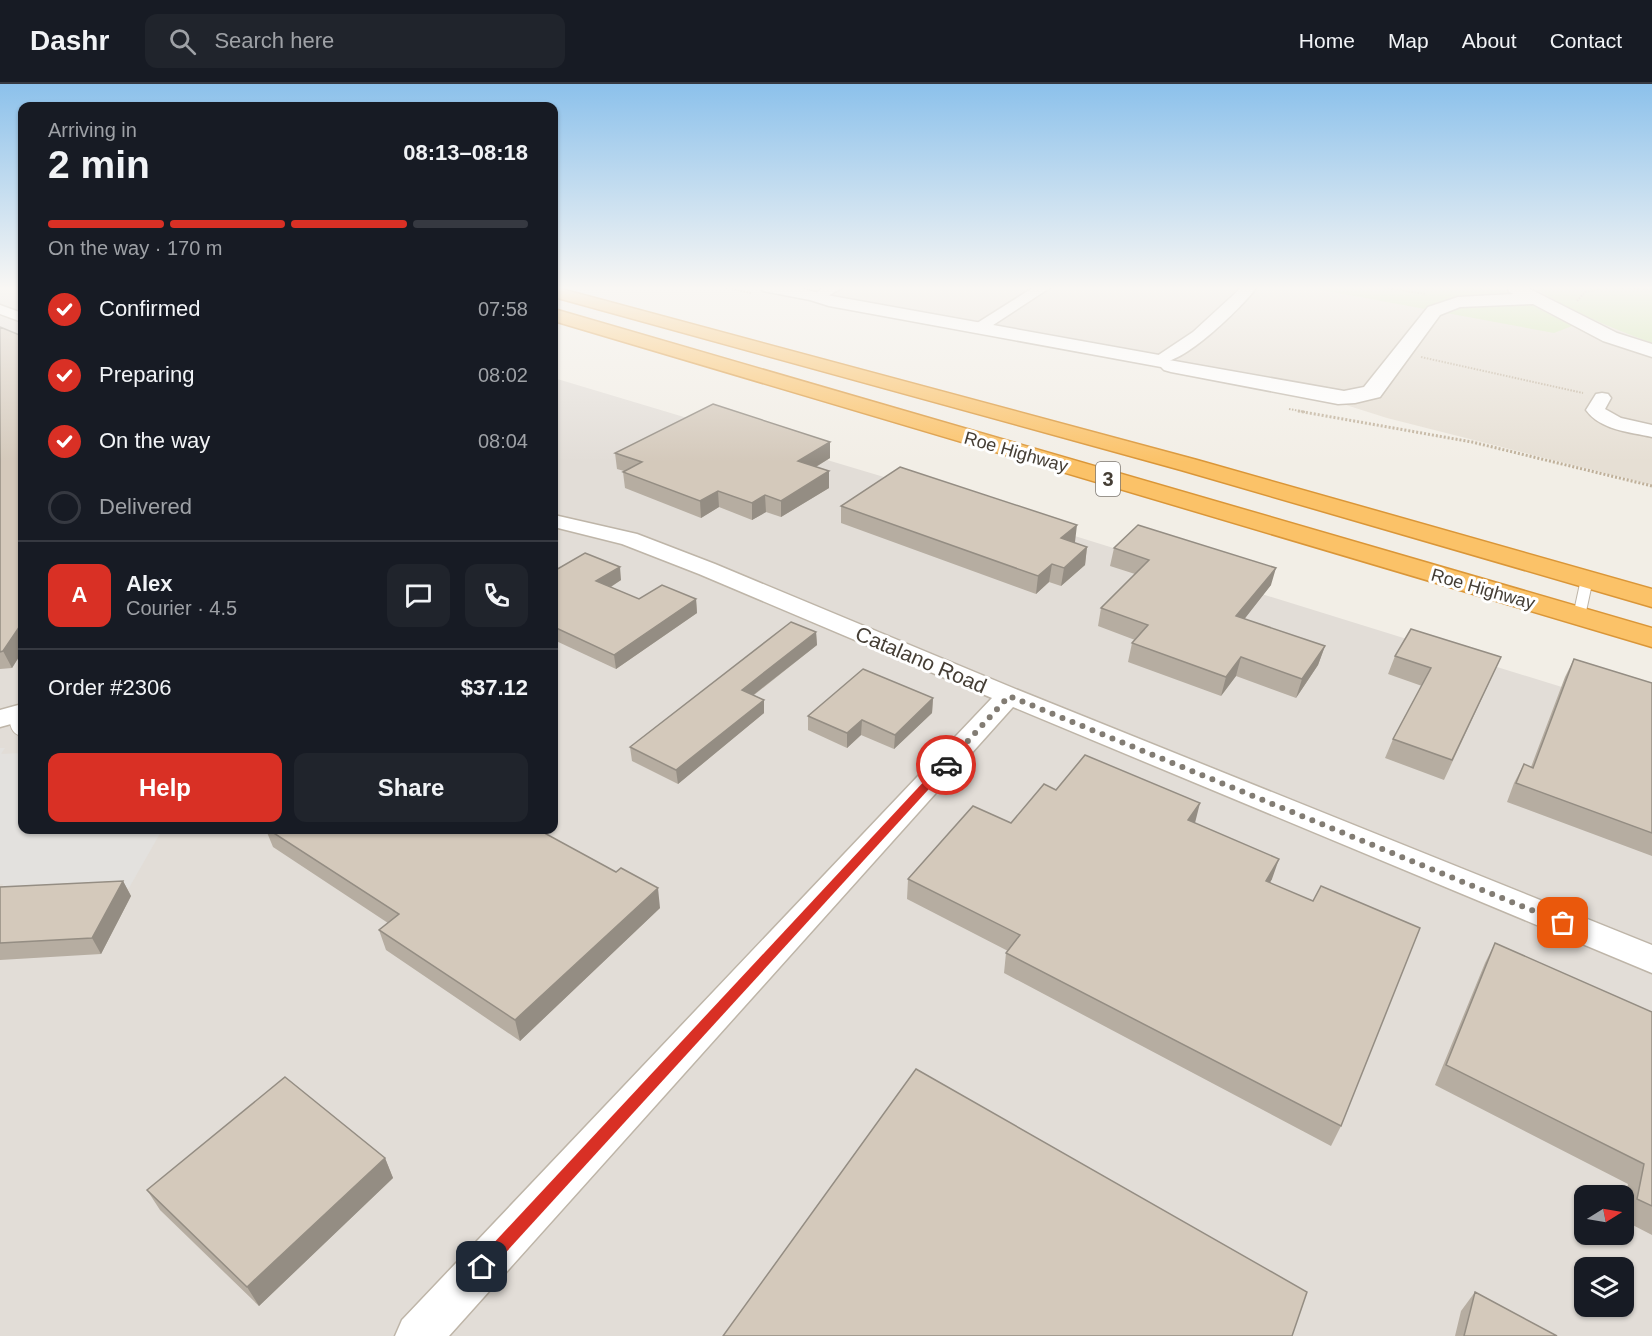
<!DOCTYPE html>
<html lang="en">
<head>
<meta charset="utf-8">
<style>
  :root { --surface:#171b24; --page:#20242c; --text:#f1f3f6; --muted:#9ea1a6; --line:#363941; --accent:#d93025 }
  body { margin:0; font-family:Arial,sans-serif; background:var(--page); color:var(--text); height:100vh; display:flex; flex-direction:column; font-size:22px; white-space:nowrap }
  * { box-sizing:border-box; margin:0 }
  p { font-size:20px; color:var(--muted) }
  .icon { flex:none; width:33px; height:33px; fill:none; stroke:currentColor; stroke-width:2; stroke-linecap:round; stroke-linejoin:round }
  .map { position:relative; flex:1; overflow:hidden }
  .panel { position:absolute; left:18px; top:18px; width:540px; height:732px; display:flex; flex-direction:column; background:var(--surface); border-radius:12px; box-shadow:0 2px 4px #0004 }
  .panel>* { flex:none }
  .needle { width:39px; rotate:79deg }
  .fabs { position:absolute; left:1574px; top:1101px; display:grid; gap:12px }
  .fabs a { display:grid; place-items:center; width:60px; height:60px; border-radius:12px; background:var(--surface); box-shadow:0 2px 4px #0004; font-size:30px }
  .pin { position:absolute; display:grid; place-items:center; width:51px; height:51px; color:#fff; margin:-26px; border-radius:12px; box-shadow:0 3px 9px #0006 }
  .courier { position:absolute; display:grid; place-items:center; width:60px; height:60px; margin:-30px; border:4px solid #d93025; border-radius:50%; background:#fff; color:#222; box-shadow:0 2px 8px #0007 }
  .summary em { font-style:normal; font-weight:600 }
  .summary div { display:flex; flex-direction:column-reverse }
  .summary { display:flex; align-items:center; justify-content:space-between; height:102px; padding:0 30px }
  h1 { font-size:39px; font-weight:600; line-height:45px }
  .bar { display:grid; grid-template-columns:repeat(4,1fr); gap:9px 6px; align-content:center; height:72px; padding:0 30px }
  .bar i { height:8px; border-radius:4px; background:var(--line) }
  .bar .active { background:var(--accent) }
  .bar p { grid-column:span 4 }
  .line { display:flex; align-items:center; gap:15px; padding:0 30px; border-top:2px solid var(--line) }
  .line div { flex:1 }
  .round { display:grid; place-items:center; flex:none; width:63px; height:63px; border-radius:12px; background:var(--page) }
  ol { padding:0 30px; list-style:none }
  li { display:flex; align-items:center; gap:18px; height:66px }
  li p { margin-inline-start:auto }
  li .icon { padding:6px; border-radius:50%; background:var(--accent); color:#fff; stroke-width:4 }
  li:last-child { color:var(--muted) }
  li i { width:33px; height:33px; border:3px solid var(--line); border-radius:50% }
  .action { display:flex; gap:12px; margin-top:auto; padding:12px 30px }
  .action a { flex:1; height:69px; border-radius:12px; background:var(--accent); color:#fff; font-size:24px; font-weight:600; line-height:69px; text-align:center }
  .action a+a { background:var(--page); color:var(--text) }
  header { display:flex; align-items:center; gap:36px; box-sizing:border-box; height:84px; padding:0 30px; background:var(--surface); border-bottom:2px solid var(--line) }
  header strong { font-size:28px }
  nav { display:flex; gap:33px; margin-inline-start:auto; font-size:21px }
  .search { width:420px; height:54px; background:var(--page); display:flex; align-items:center; gap:15px; box-sizing:border-box; padding:0 21px; border-radius:12px; color:var(--muted); font-size:22px }
  .map>svg:first-child { display:block }
  .residential { fill:#e6dfd4 }
  .industrial { fill:#e2ddd7; fill-rule:evenodd }
  .green { fill:#d0e6af }
  .parking { fill:#e3e1de }
  .lines { fill:none; stroke-linecap:round; stroke-linejoin:round }
  .service-casing { stroke:#beb5a8; stroke-width:2 }
  .minor-casing { stroke:#beb5a8; stroke-width:3 }
  .tertiary-casing { stroke:#beb5a8; stroke-width:3 }
  .motorway-casing { stroke:#da9638; stroke-width:3 }
  .path-far1 { stroke:#bfb09a; stroke-width:2; stroke-dasharray:1.5 1.5; stroke-linecap:butt }
  .path { stroke:#bfb09a; stroke-width:3; stroke-dasharray:2 2; stroke-linecap:butt }
  .service { fill:#fff; fill-rule:evenodd }
  .minor { fill:#fff; fill-rule:evenodd }
  .tertiary { fill:#fff; fill-rule:evenodd }
  .motorway { fill:#fbc268; fill-rule:evenodd }
  .wall { fill:#b6ada1 }
  .shaded-wall { fill:#948d83 }
  .building { fill:#d4c9bb; stroke:#948d83; stroke-width:1.5 }
  .route { fill:#d93025 }
  .done { stroke:#827c73; stroke-width:6; stroke-dasharray:0 10.8 }
  .labels { text-anchor:middle; stroke-width:6; stroke-linejoin:round; paint-order:stroke }
  .far-street-label { font-size:18px; fill:#453e35; stroke:#fff }
  .shield { fill:#fff; stroke:#7d7872; stroke-width:1.5 }
  .shield-label { font-size:20px; font-weight:bold; fill:#453e35 }
  .street-label { font-size:21px; fill:#453e35; stroke:#fff }
</style>
</head>
<body>
<header>
<strong>Dashr</strong>
<div class="search"><svg class="icon" aria-label="search" viewBox="0 0 24 24"><circle cx="10" cy="10" r="6"/><path d="M15 15l6 6"/></svg>Search here</div>
<nav><a>Home</a><a>Map</a><a>About</a><a>Contact</a></nav>
</header>
<div class="map">
<svg width="1652" height="1252" viewBox="0 0 1652 1252">
  <rect width="100%" height="100%" fill="#f2eee6"/>
  <!-- residential -->
  <path class="residential" d="M 780,203 L 1652,203 L 1652,401 L 1387,334 L 1327,315 L 873,226 Z"/>
  <!-- industrial -->
  <path class="industrial" d="M 0,203 L 22,203 L 22,746 L 554,746 L 554,294 L 894,396 L 1652,631 L 1652,1252 L 0,1252 ZM 1584,1112 L 1623,1112 L 1623,1150 L 1584,1150 ZM 1584,1184 L 1623,1184 L 1623,1222 L 1584,1222 Z"/>
  <!-- green -->
  <path class="green" d="M 1306,203 L 1497,203 L 1572,242 L 1554,249 Z
    M 1534,203 L 1652,203 L 1652,259 C 1611,244 1570,227 1534,203 Z"/>
  <!-- parking -->
  <path class="parking" d="M 0,664 L 5,664 L 1,670 L 21,669 L 22,667 L 22,746 L 162,746 L 129,804 L 0,812 L 3,800 L 0,800 Z"/>
  <g class="lines">
    <!-- service casing -->
    <g class="service-casing">
      <path id="service" d="M 1587,492 L 1593,495 L 1585,532 L 1579,536 L 1573,532 L 1581,495 Z
        M 16,627 L 22,631 L 22,652 C 11,650 10,641 9,631 Z"/>
    </g>
    <!-- minor casing -->
    <g class="minor-casing">
      <path id="minor" d="M 825,203 L 843,203 L 828,212 L 818,212 L 816,209 Z
        M 1034,203 L 1051,203 L 984,247 L 974,247 L 971,244 L 974,241 Z
        M 1242,203 L 1257,203 C 1243,222 1181,284 1157,278 L 1155,275 L 1157,272 L 1193,248 Z
        M 0,221 L 22,229 L 22,238 L 0,230 Z
        M 1602,309 L 1608,310 L 1611,314 L 1605,325 L 1621,334 L 1652,341 L 1652,353 C 1630,348 1600,346 1586,326 L 1596,310 Z
        M 554,431 L 637,450 L 715,480 L 1018,606 L 1652,861 L 1652,889 L 1013,623 L 449,1252 L 395,1252 L 402,1236 L 992,614 L 699,490 L 622,460 L 554,443 Z
        M 22,620 L 22,637 L 0,643 L 0,626 Z"/>
    </g>
    <!-- tertiary casing -->
    <g class="tertiary-casing">
      <path id="tertiary" d="M 760,203 L 795,203 L 832,212 L 1159,271 L 1166,273 L 1169,276 L 1344,307 L 1364,303 L 1428,223 L 1458,213 L 1514,210 L 1509,208 L 1507,203 L 1526,203 L 1617,249 L 1652,260 L 1652,273 L 1603,257 L 1533,220 L 1460,223 L 1440,231 L 1380,313 L 1355,319 L 1338,320 L 1171,288 L 1164,286 L 1161,283 L 829,222 L 810,216 L 763,207 Z"/>
    </g>
    <!-- motorway casing -->
    <g class="motorway-casing">
      <path id="motorway" d="M 554,203 L 1197,376 L 1652,505 L 1652,523 L 1181,386 L 554,213 Z
        M 554,225 L 1652,544 L 1652,563 L 554,237 Z"/>
    </g>
    <!-- path-far1 -->
    <path class="path-far1" d="M 723,203 L 751,209
      M 1382,203 L 1426,210
      M 1610,203 L 1644,205 L 1643,203
      M 1644,205 L 1652,206
      M 1577,217 L 1585,208 L 1610,203
      M 1421,273 L 1583,309
      M 1289,325 L 1305,328"/>
    <!-- path -->
    <path class="path" d="M 1298,327 L 1472,358 L 1652,402"/>
    <!-- service -->
    <use href="#service" class="service"/>
    <!-- minor -->
    <use href="#minor" class="minor"/>
    <!-- tertiary -->
    <use href="#tertiary" class="tertiary"/>
    <!-- motorway -->
    <use href="#motorway" class="motorway"/>
  </g>
  <!-- wall -->
  <path class="wall" d="M 0,243 L 22,252 L 22,568 L 12,584 L 0,585 Z
    M 830,358 L 830,374 L 816,383 L 829,387 L 829,404 L 781,433 L 766,428 L 752,436 L 719,423 L 701,434 L 625,404 L 623,388 L 624,387 L 617,385 L 615,369 Z
    M 841,422 L 1075,458 L 1074,459 L 1087,463 L 1085,481 L 1061,502 L 1049,498 L 1036,510 L 841,439 Z
    M 1114,464 L 1271,501 L 1244,535 L 1325,562 L 1318,581 L 1296,614 L 1236,592 L 1221,612 L 1128,578 L 1132,559 L 1135,556 L 1098,542 L 1101,524 L 1135,490 L 1110,482 Z
    M 554,487 L 621,496 L 611,503 L 639,515 L 696,515 L 697,529 L 616,585 L 554,556 Z
    M 816,548 L 817,561 L 754,611 L 764,616 L 764,629 L 678,700 L 632,677 L 630,663 Z
    M 1395,572 L 1501,573 L 1444,696 L 1385,674 L 1393,655 L 1422,602 L 1388,590 Z
    M 1574,575 L 1652,599 L 1652,772 L 1507,718 L 1514,699 L 1524,680 L 1531,683 L 1565,593 Z
    M 933,614 L 932,629 L 894,665 L 861,651 L 847,664 L 808,646 L 808,632 Z
    M 1056,706 L 1194,739 L 1272,795 L 1270,798 L 1341,1042 L 1331,1062 L 1004,889 L 1006,869 L 1008,867 L 907,815 L 908,795 L 1011,739 Z
    M 266,746 L 539,746 L 616,788 L 660,824 L 520,957 L 386,866 L 379,846 L 388,839 L 273,763 Z
    M 123,797 L 131,812 L 101,870 L 0,876 L 0,803 Z
    M 1495,859 L 1652,928 L 1652,1151 L 1623,1136 L 1623,1125 L 1628,1100 L 1435,1001 L 1485,879 Z
    M 385,1074 L 393,1094 L 259,1222 L 160,1126 L 147,1106 Z
    M 1475,1208 L 1557,1252 L 1455,1252 L 1461,1227 Z"/>
  <!-- shaded-wall -->
  <path class="shaded-wall" d="M 830,358 L 830,374 L 799,393 L 798,377 Z
    M 829,387 L 829,404 L 781,433 L 781,417 Z
    M 718,407 L 719,423 L 701,434 L 700,417 Z
    M 765,411 L 766,428 L 752,436 L 752,419 Z
    M 1077,441 L 1075,458 L 1059,472 L 1061,454 Z
    M 1087,463 L 1085,481 L 1061,502 L 1064,484 Z
    M 1052,480 L 1049,498 L 1036,510 L 1038,492 Z
    M 620,483 L 621,496 L 598,511 L 596,497 Z
    M 1276,484 L 1271,501 L 1232,551 L 1236,532 Z
    M 696,515 L 697,529 L 616,585 L 614,571 Z
    M 22,539 L 22,568 L 12,584 L 3,567 Z
    M 816,548 L 817,561 L 743,619 L 742,606 Z
    M 1325,562 L 1318,581 L 1296,614 L 1302,595 Z
    M 1241,573 L 1236,592 L 1221,612 L 1226,593 Z
    M 933,614 L 932,629 L 894,665 L 895,651 Z
    M 764,616 L 764,629 L 678,700 L 676,686 Z
    M 862,636 L 861,651 L 847,664 L 847,649 Z
    M 1200,719 L 1195,739 L 1183,756 L 1188,736 Z
    M 1279,775 L 1272,795 L 1259,817 L 1266,797 Z
    M 123,797 L 131,812 L 101,870 L 92,854 Z
    M 658,804 L 660,824 L 520,957 L 515,936 Z
    M 385,1074 L 393,1094 L 259,1222 L 247,1203 Z"/>
  <!-- building -->
  <path class="building" d="M 0,243 L 22,252 L 22,539 L 3,567 L 0,568 Z
    M 713,320 L 830,358 L 798,377 L 829,387 L 781,417 L 765,411 L 752,419 L 718,407 L 700,417 L 623,388 L 642,378 L 615,369 Z
    M 900,383 L 1077,441 L 1061,454 L 1087,463 L 1064,484 L 1052,480 L 1038,492 L 841,422 Z
    M 1138,441 L 1276,484 L 1236,532 L 1325,562 L 1302,595 L 1241,573 L 1226,593 L 1132,559 L 1148,541 L 1101,524 L 1149,476 L 1114,464 Z
    M 585,469 L 620,483 L 596,497 L 639,515 L 662,501 L 696,515 L 614,571 L 554,543 L 554,487 Z
    M 791,538 L 816,548 L 742,606 L 764,616 L 676,686 L 630,663 Z
    M 1411,545 L 1501,573 L 1452,676 L 1393,655 L 1431,584 L 1395,572 Z
    M 1574,575 L 1652,599 L 1652,749 L 1516,699 L 1524,680 L 1533,684 Z
    M 863,585 L 933,614 L 895,651 L 862,636 L 847,649 L 808,632 Z
    M 1085,671 L 1200,719 L 1188,736 L 1279,775 L 1266,797 L 1313,817 L 1321,802 L 1420,844 L 1341,1042 L 1006,869 L 1020,851 L 908,795 L 973,722 L 1011,739 L 1044,700 L 1056,706 Z
    M 269,746 L 539,746 L 616,788 L 621,784 L 658,804 L 515,936 L 379,846 L 399,830 Z
    M 123,797 L 92,854 L 0,859 L 0,803 Z
    M 1495,859 L 1652,928 L 1652,1122 L 1637,1115 L 1644,1080 L 1446,981 Z
    M 916,985 L 1307,1208 L 1292,1252 L 723,1252 Z
    M 285,993 L 385,1074 L 247,1203 L 147,1106 Z
    M 1475,1208 L 1557,1252 L 1464,1252 Z"/>
  <!-- sky -->
  <linearGradient id="sky" x2="0" y2="1"><stop stop-color="#8cc1eb"/><stop offset="0.54" stop-color="#f9f7f4"/><stop offset="1" stop-color="#f9f7f4" stop-opacity="0"/></linearGradient>
  <rect width="1652" height="378" fill="url(#sky)"/>
  <!-- route -->
  <path class="route" d="M 946,677 L 949,678 L 949,683 L 488,1188 L 482,1191 L 477,1188 L 474,1183 L 477,1177 L 942,678 Z"/>
  <g class="lines">
    <!-- done -->
    <path class="done" d="M 946,681 L 1009,612 L 1563,839"/>
  </g>
  <g class="labels">
    <!-- far-street labels -->
    <g class="far-street-label">
      <text transform="translate(1016 368) rotate(16)" y="6">Roe Highway</text>
      <text transform="translate(1483 505) rotate(16)" y="6">Roe Highway</text>
    </g>
    <!-- shield labels -->
    <rect class="shield" x="1096" y="378" width="24" height="34" rx="4.5"/>
    <g class="shield-label">
      <text x="1108" y="402">3</text>
    </g>
    <!-- street labels -->
    <g class="street-label">
      <text transform="translate(921 576) rotate(23)" y="7">Catalano Road</text>
    </g>
  </g>
</svg>
<div class="fabs">
<a><svg class="needle" viewBox="-14 -14 28 28"><path d="M0-13l5 13h-10z" fill="#e53935"/><path d="M0 13l5-13h-10z" fill="#9ea1a6"/></svg></a>
<a><svg class="icon" aria-label="layers" viewBox="0 0 24 24"><path d="M12 4l9 5-9 5-9-5zM3 14l9 5 9-5"/></svg></a>
</div>
<div class="pin" style="left:1563px;top:839px;background:#ea580c"><svg class="icon" aria-label="bag" viewBox="0 0 24 24"><path d="M5 8h14l-1 12H6zM9 8a3 3 0 0 1 6 0"/></svg></div>
<div class="pin" style="left:482px;top:1183px;background:#1f2937"><svg class="icon" aria-label="home" viewBox="0 0 24 24"><path d="M3 11l9-7 9 7M6 9v11h12V9"/></svg></div>
<div class="courier" style="left:946px;top:681px"><svg class="icon" aria-label="car" viewBox="0 0 24 24"><path d="M5 17H2v-5l4-1 3-4h7l3 4 3 1v5h-3M9 17h6M6 11h13"/><circle cx="7" cy="17" r="2"/><circle cx="17" cy="17" r="2"/></svg></div>
<section class="panel">
<div class="summary"><div><h1>2 min</h1><p>Arriving in</p></div><em>08:13–08:18</em></div>
<div class="bar"><i class="active"></i><i class="active"></i><i class="active"></i><i></i><p>On the way · 170 m</p></div>
<ol>
<li><svg class="icon" aria-label="check" viewBox="0 0 24 24"><path d="M5 12l5 5 9-10"/></svg>Confirmed<p>07:58</p></li>
<li><svg class="icon" aria-label="check" viewBox="0 0 24 24"><path d="M5 12l5 5 9-10"/></svg>Preparing<p>08:02</p></li>
<li><svg class="icon" aria-label="check" viewBox="0 0 24 24"><path d="M5 12l5 5 9-10"/></svg>On the way<p>08:04</p></li>
<li><i></i>Delivered</li>
</ol>
<div class="line" style="height:108px"><b class="round" style="background:var(--accent);color:#fff">A</b><div><b>Alex</b><p>Courier · 4.5</p></div><a class="round"><svg class="icon" aria-label="chat" viewBox="0 0 24 24"><path d="M4 5h16v11H9l-5 4z"/></svg></a><a class="round"><svg class="icon" aria-label="phone" viewBox="0 0 24 24"><path d="M5 4h4l2 5-3 2q2 4 5 5l2-3 5 2v4C11 20 4 13 5 4z"/></svg></a></div>
<div class="line" style="height:78px"><div>Order #2306</div><b>$37.12</b></div>
<div class="action"><a>Help</a><a>Share</a></div>
</section>
</div>
</body>
</html>
